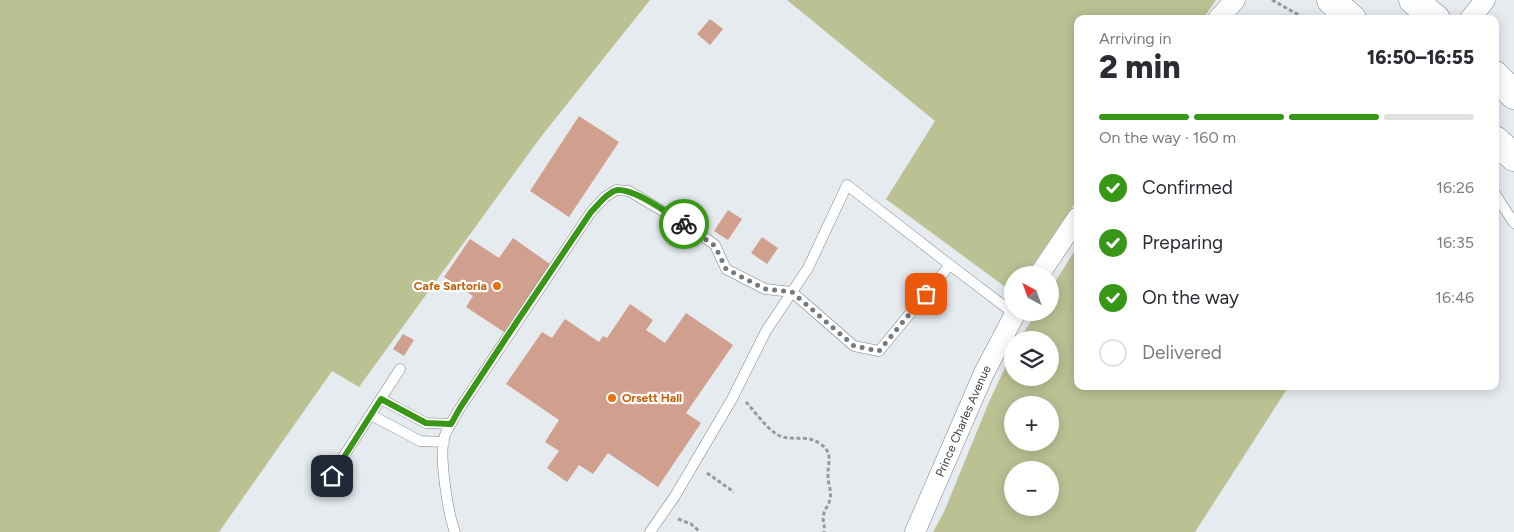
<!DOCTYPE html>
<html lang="en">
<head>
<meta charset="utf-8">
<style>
  :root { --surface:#fff; --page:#f7f7f7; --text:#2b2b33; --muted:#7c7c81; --line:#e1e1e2; --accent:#389717 }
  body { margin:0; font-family:Figtree,sans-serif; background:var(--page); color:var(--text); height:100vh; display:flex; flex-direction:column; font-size:19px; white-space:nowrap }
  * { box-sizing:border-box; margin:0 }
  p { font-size:16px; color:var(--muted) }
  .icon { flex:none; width:28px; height:28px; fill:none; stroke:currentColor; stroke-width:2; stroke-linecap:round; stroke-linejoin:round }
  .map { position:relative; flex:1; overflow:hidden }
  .details { position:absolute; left:1074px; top:15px; width:425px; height:375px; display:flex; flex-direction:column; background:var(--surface); border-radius:10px; box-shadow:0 2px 12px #0003 }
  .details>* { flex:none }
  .needle { width:32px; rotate:319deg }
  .controls { position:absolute; left:1004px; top:266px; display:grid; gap:10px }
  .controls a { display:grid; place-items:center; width:55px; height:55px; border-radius:50%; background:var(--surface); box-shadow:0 2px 12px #0003; font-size:25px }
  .pin { position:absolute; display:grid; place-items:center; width:42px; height:42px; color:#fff; margin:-21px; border-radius:10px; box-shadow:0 2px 8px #0006 }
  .courier { position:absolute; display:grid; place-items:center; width:50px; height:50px; margin:-25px; border:4px solid #389717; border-radius:50%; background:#fff; color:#222; box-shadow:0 1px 6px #0007 }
  .headline em { font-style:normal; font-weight:800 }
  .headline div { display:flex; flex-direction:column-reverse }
  .headline { display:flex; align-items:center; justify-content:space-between; height:85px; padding:0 25px }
  h1 { font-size:32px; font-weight:800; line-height:38px }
  .bar { display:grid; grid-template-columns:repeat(4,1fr); gap:8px 5px; align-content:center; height:60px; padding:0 25px }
  .bar i { height:6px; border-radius:4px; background:var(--line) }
  .bar .selected { background:var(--accent) }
  .bar p { grid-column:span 4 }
  ol { padding:0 25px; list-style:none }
  li { display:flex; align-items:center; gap:15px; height:55px }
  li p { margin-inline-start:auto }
  li .icon { padding:5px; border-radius:50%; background:var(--accent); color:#fff; stroke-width:4 }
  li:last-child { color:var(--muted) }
  li i { width:28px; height:28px; border:2px solid var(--line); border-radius:50% }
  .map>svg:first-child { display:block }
  .green { fill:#bbc193; fill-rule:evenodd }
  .building { fill:#d09f8e }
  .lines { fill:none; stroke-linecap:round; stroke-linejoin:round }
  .service-casing { stroke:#7d8287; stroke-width:11 }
  .minor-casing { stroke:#7d8287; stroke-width:21 }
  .primary-casing { stroke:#7d8287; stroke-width:29 }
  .path { stroke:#979a9e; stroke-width:3; stroke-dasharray:4 2.5; stroke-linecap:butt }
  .service { stroke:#fff; stroke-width:10 }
  .minor { stroke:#fff; stroke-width:20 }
  .primary { stroke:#fff; stroke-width:28 }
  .done { stroke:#76797c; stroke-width:5; stroke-dasharray:0 9 }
  .route { stroke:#389717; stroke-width:6 }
  .food-dot { fill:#e8710a; stroke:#fff; stroke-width:2 }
  .labels { text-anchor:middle; stroke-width:4.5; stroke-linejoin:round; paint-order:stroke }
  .food-label { font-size:12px; font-weight:bold; fill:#c56008; stroke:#fff; text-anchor:end }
  .street-label { font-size:12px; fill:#393b3d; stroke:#fff }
</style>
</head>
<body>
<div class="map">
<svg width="1514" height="532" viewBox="0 0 1514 532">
  <rect width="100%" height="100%" fill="#e6ebf0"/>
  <!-- green -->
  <path class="green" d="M 0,0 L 650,0 L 540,138 L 359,387 L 332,371 L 219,532 L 0,532 Z
    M 787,0 L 1216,0 L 1203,19 L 1078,19 L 1077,200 L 1026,275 L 1012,275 L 1012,282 L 1004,286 L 886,199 L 935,121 Z
    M 1077,247 L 1078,386 L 1289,386 L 1195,532 L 933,532 L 944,512 L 989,402 L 1012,353 L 1012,378 L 1050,378 L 1050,340 L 1019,340 L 1036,313 L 1050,312 L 1050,290 ZM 1012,405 L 1050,405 L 1050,442 L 1012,442 ZM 1012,470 L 1050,470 L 1050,508 L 1012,508 Z"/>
  <!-- building -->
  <path class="building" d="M 710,19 L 723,29 L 710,45 L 697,34 Z
    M 579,116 L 619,142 L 569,217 L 530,191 Z
    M 728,210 L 742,219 L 728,240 L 714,231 Z
    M 762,237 L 778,248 L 767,264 L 751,253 Z
    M 513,238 L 550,264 L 504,332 L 466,307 L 473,296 L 444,277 L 470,239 L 499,258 Z
    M 630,304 L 653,320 L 646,330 L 665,343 L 686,313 L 733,345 L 686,413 L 701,423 L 658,487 L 608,453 L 593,474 L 579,465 L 567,482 L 547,468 L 559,451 L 545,442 L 559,420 L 506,384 L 542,332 L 552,338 L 565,319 L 599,342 L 603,336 L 607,338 Z
    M 403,334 L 414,340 L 404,356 L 393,349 Z"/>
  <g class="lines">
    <!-- service casing -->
    <g class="service-casing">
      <path id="service" d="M 1495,194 L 1514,223
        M 950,265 L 879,351 L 854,346 L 792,292 L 808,268 L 847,185 L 950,265 L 1012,312
        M 381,399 L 426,423 L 451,424
        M 371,415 L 420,441 L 444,442
        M 331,476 L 400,369
        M 455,532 C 448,513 438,453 445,435 C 449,426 455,417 460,408 L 591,212 L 605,197 L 616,190 L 629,191 L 696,231 L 715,245 L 726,269 L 765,289 L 792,292 L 766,331 L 732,399 L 675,496 L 650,532"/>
    </g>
    <!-- minor casing -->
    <g class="minor-casing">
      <g id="minor">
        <path d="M 1218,19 L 1235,0"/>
        <path d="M 1470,19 L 1485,0"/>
        <path d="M 1039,275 L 1078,217"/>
        <path id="s1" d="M 915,532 L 984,373 L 1016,312"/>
      </g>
    </g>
    <!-- primary casing -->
    <g class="primary-casing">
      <path id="primary" d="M 1331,0 L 1352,19
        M 1413,0 L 1436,19
        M 1495,75 L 1514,95
        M 1495,140 L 1514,157"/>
    </g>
    <!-- path -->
    <path class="path" d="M 1272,0 L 1306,19
      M 746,402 C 756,413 766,428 778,435 C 791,442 806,434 819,443 C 835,453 827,463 828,477 C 828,484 832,491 830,499 C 829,505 824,510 823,517 C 823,522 825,526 824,532
      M 707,473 L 734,492
      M 678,519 L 691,524 L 700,532"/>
    <!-- service -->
    <use href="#service" class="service"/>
    <!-- minor -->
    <use href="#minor" class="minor"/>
    <!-- primary -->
    <use href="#primary" class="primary"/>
  </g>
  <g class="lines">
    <!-- done -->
    <path class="done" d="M 684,224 L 715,246 L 726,269 L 765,289 L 792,292 L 854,346 L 879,351 L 926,294"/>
    <!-- route -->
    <path class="route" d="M 332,476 L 381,399 L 426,423 L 451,424 L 460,408 L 514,326 L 591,212 C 598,205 605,195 614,191 C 629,184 671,215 684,224"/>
  </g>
  <!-- markers -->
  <g class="food-dot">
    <circle cx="497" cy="286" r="5"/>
    <circle cx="612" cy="398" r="5"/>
  </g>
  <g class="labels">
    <!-- food labels -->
    <g class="food-label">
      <text x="487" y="290">Cafe Sartoria</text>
      <text x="622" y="402" text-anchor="start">Orsett Hall</text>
    </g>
    <!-- street labels -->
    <g class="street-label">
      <text dy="4" stroke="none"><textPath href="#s1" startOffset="121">Prince Charles Avenue</textPath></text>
    </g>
  </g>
</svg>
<div class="controls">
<a><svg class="needle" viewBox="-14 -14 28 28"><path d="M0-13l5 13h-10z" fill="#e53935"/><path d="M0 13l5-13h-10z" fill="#7c7c81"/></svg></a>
<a><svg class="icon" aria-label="layers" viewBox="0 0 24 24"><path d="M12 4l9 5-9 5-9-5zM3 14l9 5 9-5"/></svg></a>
<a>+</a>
<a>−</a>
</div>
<div class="pin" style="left:926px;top:294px;background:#ea580c"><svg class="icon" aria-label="bag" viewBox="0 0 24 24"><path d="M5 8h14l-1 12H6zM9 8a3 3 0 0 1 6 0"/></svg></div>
<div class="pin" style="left:332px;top:476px;background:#1f2937"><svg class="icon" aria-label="home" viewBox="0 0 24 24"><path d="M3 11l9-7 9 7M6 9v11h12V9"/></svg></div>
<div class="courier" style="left:684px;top:224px"><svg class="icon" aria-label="bike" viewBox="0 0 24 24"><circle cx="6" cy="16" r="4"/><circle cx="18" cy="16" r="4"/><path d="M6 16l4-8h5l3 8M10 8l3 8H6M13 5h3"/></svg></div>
<section class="details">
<div class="headline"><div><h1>2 min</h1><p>Arriving in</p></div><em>16:50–16:55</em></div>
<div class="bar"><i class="selected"></i><i class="selected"></i><i class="selected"></i><i></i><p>On the way · 160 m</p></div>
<ol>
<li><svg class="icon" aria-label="check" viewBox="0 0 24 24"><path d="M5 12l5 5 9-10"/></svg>Confirmed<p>16:26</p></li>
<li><svg class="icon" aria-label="check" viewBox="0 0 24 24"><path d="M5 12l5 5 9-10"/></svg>Preparing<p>16:35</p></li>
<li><svg class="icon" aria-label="check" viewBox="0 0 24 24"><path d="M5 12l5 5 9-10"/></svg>On the way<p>16:46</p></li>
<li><i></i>Delivered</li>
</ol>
</section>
</div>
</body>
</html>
